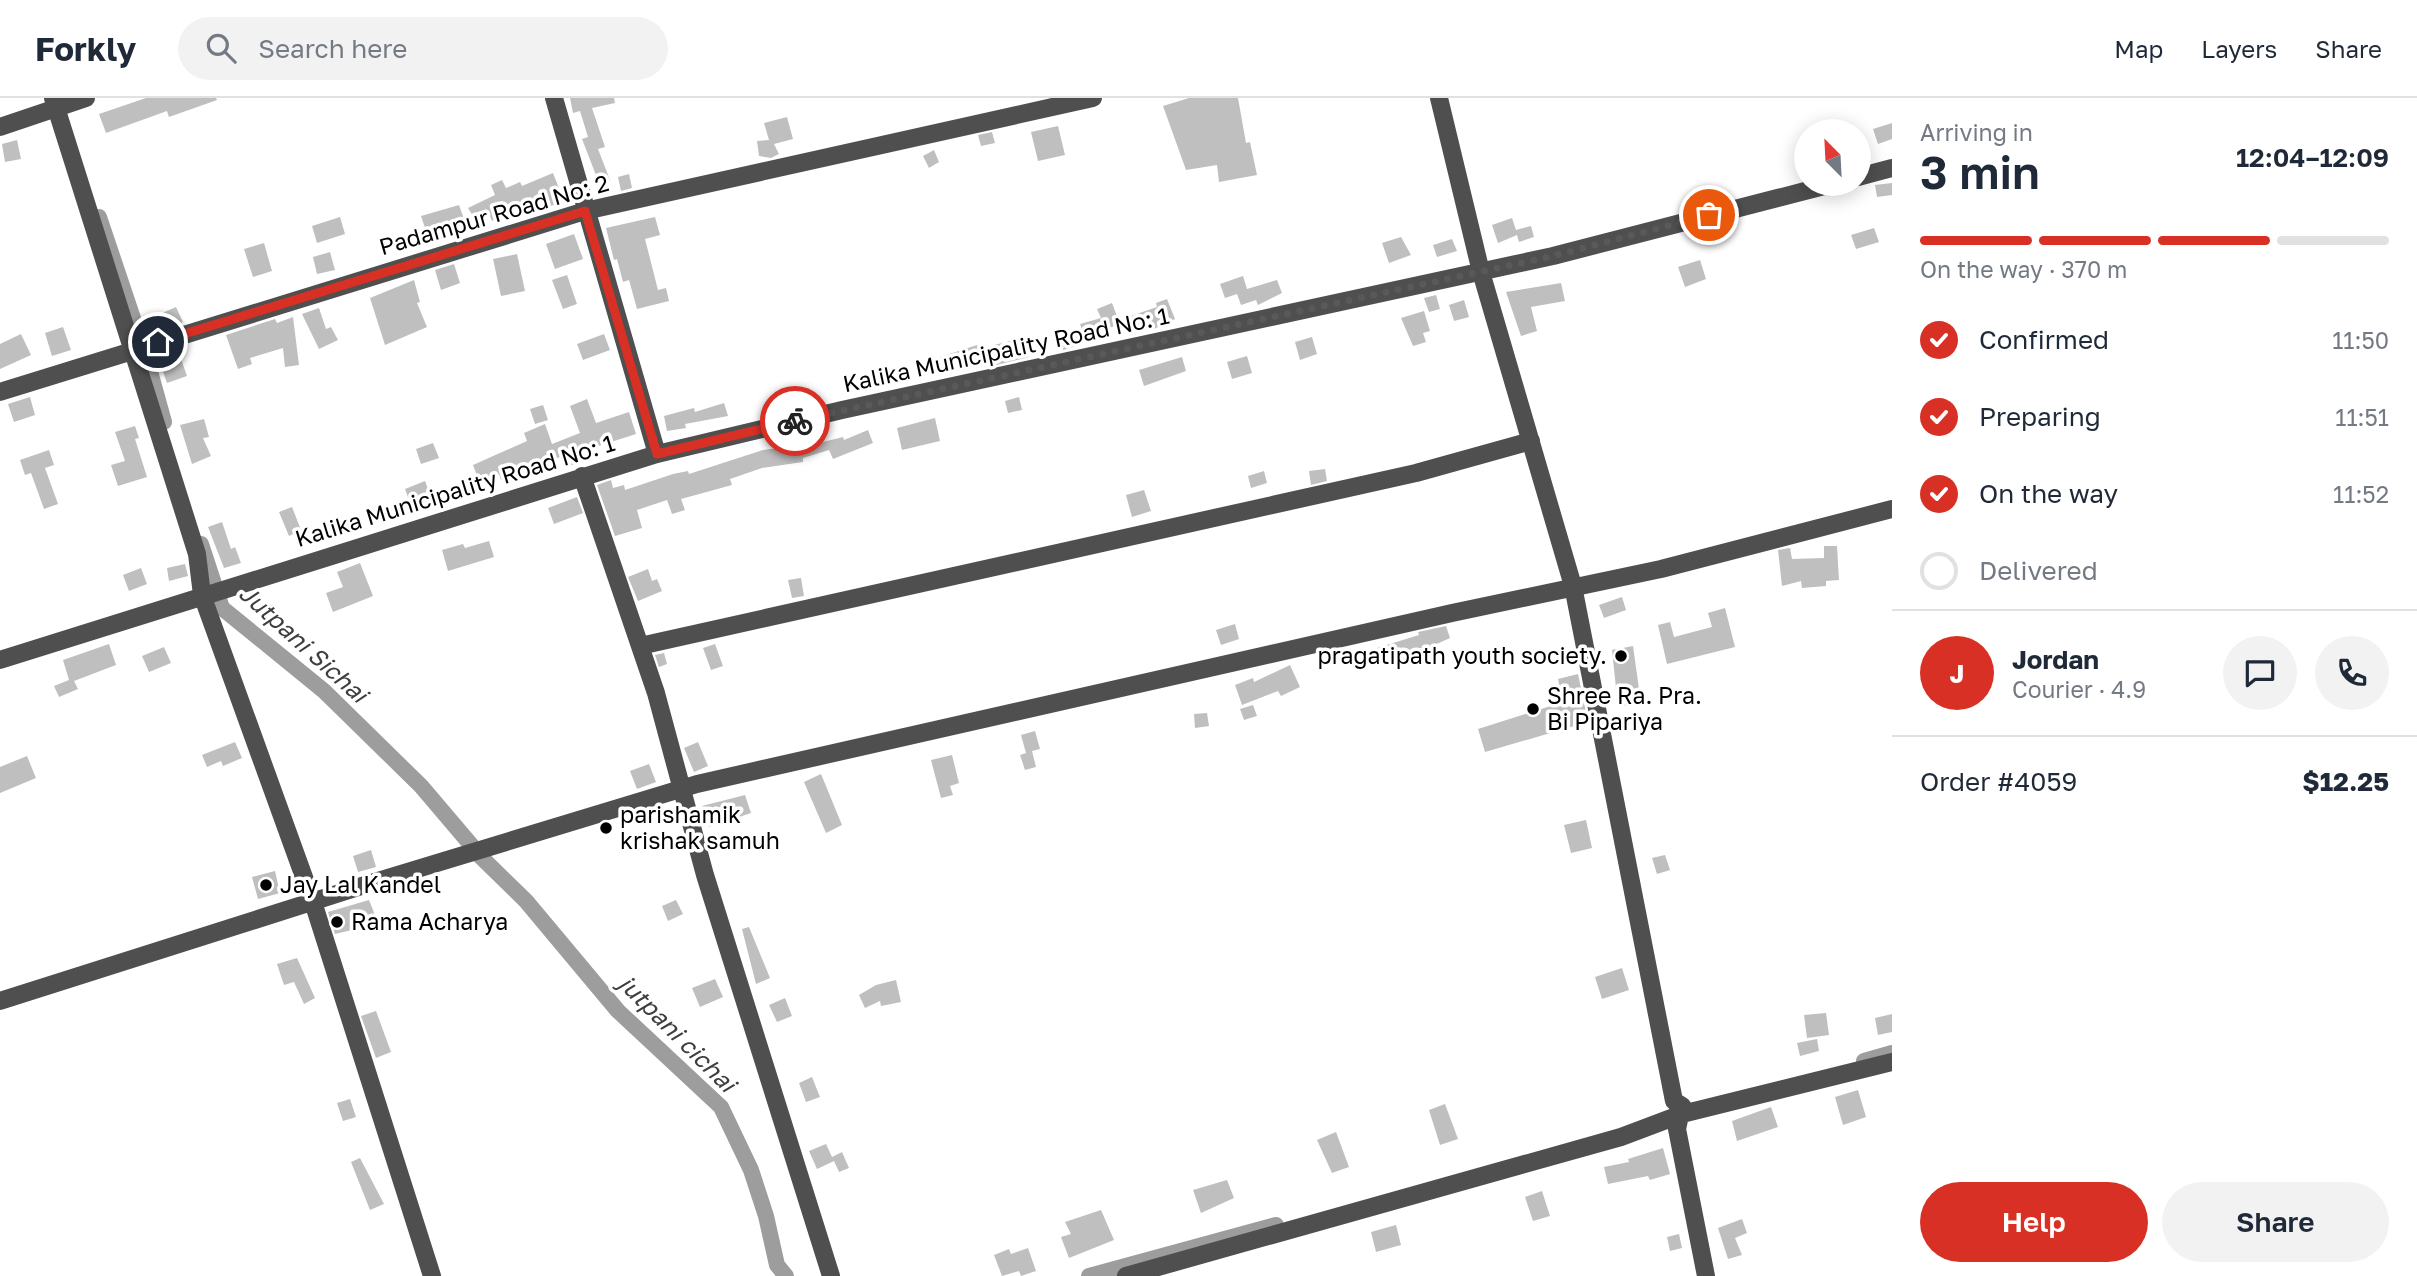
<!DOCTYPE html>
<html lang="en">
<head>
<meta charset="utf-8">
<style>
  :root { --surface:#fff; --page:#f2f2f3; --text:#1f2937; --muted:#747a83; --line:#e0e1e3; --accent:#d93025 }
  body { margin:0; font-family:"Golos Text",sans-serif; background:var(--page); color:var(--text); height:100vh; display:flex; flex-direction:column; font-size:26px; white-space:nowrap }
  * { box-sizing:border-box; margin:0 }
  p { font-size:23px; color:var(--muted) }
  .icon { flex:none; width:38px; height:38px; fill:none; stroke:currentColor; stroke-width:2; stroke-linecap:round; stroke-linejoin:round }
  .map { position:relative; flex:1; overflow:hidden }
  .panel { display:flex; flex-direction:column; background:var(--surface); width:525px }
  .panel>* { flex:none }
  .needle { width:46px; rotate:336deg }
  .buttons { position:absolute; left:1794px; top:21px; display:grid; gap:14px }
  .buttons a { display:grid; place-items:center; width:77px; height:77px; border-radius:50%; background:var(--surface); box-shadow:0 4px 18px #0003; font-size:35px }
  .pin { position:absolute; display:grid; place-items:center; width:60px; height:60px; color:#fff; margin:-30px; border:4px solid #fff; border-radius:50%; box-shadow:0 2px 7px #0007 }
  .courier { position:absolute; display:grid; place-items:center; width:70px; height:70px; margin:-35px; border:5px solid #d93025; border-radius:50%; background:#fff; color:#222; box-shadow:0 2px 9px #0007 }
  .head em { font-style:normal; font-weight:600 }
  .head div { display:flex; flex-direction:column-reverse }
  .head { display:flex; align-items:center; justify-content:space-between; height:119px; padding:0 28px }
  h1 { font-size:46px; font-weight:600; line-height:52px }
  .bar { display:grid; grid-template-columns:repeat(4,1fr); gap:10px 7px; align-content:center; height:84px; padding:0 28px }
  .bar i { height:9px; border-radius:5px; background:var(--line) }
  .bar .current { background:var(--accent) }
  .bar p { grid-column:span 4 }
  .line { display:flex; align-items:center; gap:18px; padding:0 28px; border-top:2px solid var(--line) }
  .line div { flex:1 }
  .round { display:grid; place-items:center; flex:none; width:74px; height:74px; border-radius:37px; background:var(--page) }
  ol { padding:0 28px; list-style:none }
  li { display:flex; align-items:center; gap:21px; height:77px }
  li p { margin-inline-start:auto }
  li .icon { padding:7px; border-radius:50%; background:var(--accent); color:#fff; stroke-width:4 }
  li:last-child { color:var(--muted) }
  li i { width:38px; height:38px; border:4px solid var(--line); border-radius:50% }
  .primary-button { display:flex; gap:14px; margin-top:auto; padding:14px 28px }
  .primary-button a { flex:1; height:80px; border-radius:42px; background:var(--accent); color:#fff; font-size:28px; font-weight:600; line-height:80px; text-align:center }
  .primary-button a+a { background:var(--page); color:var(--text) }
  header { display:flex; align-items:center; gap:42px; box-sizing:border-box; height:98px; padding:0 35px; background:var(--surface); border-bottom:2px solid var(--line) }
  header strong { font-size:33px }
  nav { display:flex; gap:38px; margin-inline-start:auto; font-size:24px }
  .search { width:490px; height:63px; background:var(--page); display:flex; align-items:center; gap:18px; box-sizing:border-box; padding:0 24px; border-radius:38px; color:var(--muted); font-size:26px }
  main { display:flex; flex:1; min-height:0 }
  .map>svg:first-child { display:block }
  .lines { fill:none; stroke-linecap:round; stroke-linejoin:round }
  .canal { stroke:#9d9d9d; stroke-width:16 }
  .building { fill:#bfbfbf }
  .minor { stroke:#4f4f4f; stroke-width:18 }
  .done { stroke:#595959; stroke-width:7; stroke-dasharray:0 12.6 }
  .route { stroke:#d93025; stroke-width:9 }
  .poi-dot { fill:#000; stroke:#fff; stroke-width:2.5 }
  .labels { text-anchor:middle; stroke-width:7; stroke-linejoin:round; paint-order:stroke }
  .street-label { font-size:23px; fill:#000; stroke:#fff }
  .poi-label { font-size:23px; fill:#000; stroke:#fff; text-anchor:start }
  .water-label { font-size:24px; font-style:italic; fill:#3e3e3e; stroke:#fff }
</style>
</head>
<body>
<header>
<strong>Forkly</strong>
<div class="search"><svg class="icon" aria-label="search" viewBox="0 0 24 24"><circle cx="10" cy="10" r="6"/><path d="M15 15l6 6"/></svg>Search here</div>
<nav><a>Map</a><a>Layers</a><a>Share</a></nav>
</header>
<main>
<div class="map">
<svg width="1892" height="1178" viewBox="0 0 1892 1178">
  <rect width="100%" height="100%" fill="#fff"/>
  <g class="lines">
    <!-- canal -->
    <path class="canal" d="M 99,119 L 139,238
      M 146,259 L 164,324
      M 201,446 L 222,510 L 324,593 L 421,688 L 472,748
      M 480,758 L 526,803 L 618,913 L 721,1009 L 751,1072 L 766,1118 L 777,1167 L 786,1178
      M 1864,963 L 1892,955
      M 1089,1178 L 1276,1127"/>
  </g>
  <!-- building -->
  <path class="building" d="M 146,0 L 216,0 L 217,2 L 169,19 L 167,13 L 106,35 L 99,16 Z
    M 570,0 L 614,0 L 615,5 L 592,10 L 605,49 L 598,51 L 610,82 L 599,85 L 582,41 L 588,39 L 580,13 L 573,15 Z
    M 1189,0 L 1238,0 L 1246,45 L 1250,44 L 1257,77 L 1219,84 L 1217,67 L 1186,72 L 1163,8 Z
    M 787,19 L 793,41 L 774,46 L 779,56 L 771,60 L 759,58 L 757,43 L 769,42 L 764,25 Z
    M 1892,25 L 1892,41 L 1878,46 L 1873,31 Z
    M 1058,28 L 1065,57 L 1038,63 L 1031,34 Z
    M 992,34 L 995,45 L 981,48 L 978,37 Z
    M 17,42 L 21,61 L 5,64 L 2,46 Z
    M 934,52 L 939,64 L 929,70 L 923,58 Z
    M 553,75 L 564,103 L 546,110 L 541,98 L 503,114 L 504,118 L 492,123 L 488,113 L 475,121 L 468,110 L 495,97 L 491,87 L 502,82 L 506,90 L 520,84 L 522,88 Z
    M 629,76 L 632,90 L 621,93 L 618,79 Z
    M 1892,85 L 1892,97 L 1877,99 L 1875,87 Z
    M 459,107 L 464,121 L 426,133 L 421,118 Z
    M 340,119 L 345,136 L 317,145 L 312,128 Z
    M 655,119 L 660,137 L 645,141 L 658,192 L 666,190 L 669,203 L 637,211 L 629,182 L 623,184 L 617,161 L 614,162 L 606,130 Z
    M 1512,120 L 1516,132 L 1531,128 L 1534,139 L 1519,144 L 1517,137 L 1498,145 L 1492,127 Z
    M 1874,130 L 1879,144 L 1856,151 L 1851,137 Z
    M 574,136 L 583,161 L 555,171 L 546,146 Z
    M 1401,139 L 1411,157 L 1389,165 L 1382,145 Z
    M 1452,141 L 1457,153 L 1437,159 L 1433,147 Z
    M 264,145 L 272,173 L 253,179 L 244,151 Z
    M 330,154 L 335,172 L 317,176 L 313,159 Z
    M 517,156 L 525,193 L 501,198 L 493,161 Z
    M 1700,162 L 1706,181 L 1685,189 L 1678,169 Z
    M 454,166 L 460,185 L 441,192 L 435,172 Z
    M 567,177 L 577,206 L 563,211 L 552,182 Z
    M 1243,178 L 1247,191 L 1277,182 L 1282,195 L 1258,207 L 1256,202 L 1241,207 L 1237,196 L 1225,200 L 1220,186 Z
    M 414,182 L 420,204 L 417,205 L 427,229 L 385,247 L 370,200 Z
    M 1561,185 L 1565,203 L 1531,209 L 1537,233 L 1521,238 L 1506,194 Z
    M 1436,197 L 1440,211 L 1429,214 L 1424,200 Z
    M 1167,201 L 1175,221 L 1154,231 L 1153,229 L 1131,236 L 1125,220 L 1157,209 L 1156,205 Z
    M 1464,202 L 1469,219 L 1454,223 L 1449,207 Z
    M 1112,205 L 1120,226 L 1101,233 L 1102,237 L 1085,242 L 1080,226 L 1101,220 L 1097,211 Z
    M 176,209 L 183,224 L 166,231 L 160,216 Z
    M 319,210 L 326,231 L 331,229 L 338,242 L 319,251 L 302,216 Z
    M 1424,213 L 1430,233 L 1423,235 L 1426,244 L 1413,248 L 1401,220 Z
    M 293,219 L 299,267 L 285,269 L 283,250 L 250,260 L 252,266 L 238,271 L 226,237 L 275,221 L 277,225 Z
    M 63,229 L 71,252 L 52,258 L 45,235 Z
    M 1079,233 L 1083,246 L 1063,252 L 1059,239 Z
    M 21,236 L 31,257 L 0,271 L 0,246 Z
    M 604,236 L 610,252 L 583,262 L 577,246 Z
    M 1312,239 L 1317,256 L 1300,262 L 1295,244 Z
    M 1018,241 L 1020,247 L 1026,246 L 1029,259 L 996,267 L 993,259 L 945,275 L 940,259 L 977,247 L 978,251 Z
    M 180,258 L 187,278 L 167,285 L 160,265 Z
    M 1247,258 L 1252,275 L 1232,281 L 1227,264 Z
    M 1182,259 L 1186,273 L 1144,288 L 1139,272 Z
    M 30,299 L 35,317 L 14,324 L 8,306 Z
    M 1019,299 L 1022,312 L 1008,315 L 1005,303 Z
    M 587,301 L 596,325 L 629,314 L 636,336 L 583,353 L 586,362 L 564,370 L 560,359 L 501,382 L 499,376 L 479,383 L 473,367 L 527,343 L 524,335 L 545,326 L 552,346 L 580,335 L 570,308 Z
    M 724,305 L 728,318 L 685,326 L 686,330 L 667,333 L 664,318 L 694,310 L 695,314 Z
    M 543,307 L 548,322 L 535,326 L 530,311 Z
    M 935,320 L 940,343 L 902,352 L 897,330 Z
    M 204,321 L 209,339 L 203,340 L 211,358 L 192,366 L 180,327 Z
    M 135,328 L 139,340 L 135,341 L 147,379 L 118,388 L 111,367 L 125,363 L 115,334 Z
    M 868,332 L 873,345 L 833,361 L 829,352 L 803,360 L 803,364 L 762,370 L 730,381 L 732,387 L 681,401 L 685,412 L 672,416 L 667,402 L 637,412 L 642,430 L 615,438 L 597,387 L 611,382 L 613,390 L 624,387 L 625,392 L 673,376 L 688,373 L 689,376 L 763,352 L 808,346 L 806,340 L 821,336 L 823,344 L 843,339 L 844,342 Z
    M 433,345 L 439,360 L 421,366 L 416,351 Z
    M 49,352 L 54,367 L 45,370 L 58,406 L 44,411 L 31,375 L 25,377 L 20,362 Z
    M 1325,371 L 1327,383 L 1311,387 L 1309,373 Z
    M 1264,373 L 1267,385 L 1251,390 L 1248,378 Z
    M 425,383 L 432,402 L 412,410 L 405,391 Z
    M 1144,392 L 1151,413 L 1132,419 L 1126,397 Z
    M 577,399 L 583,415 L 554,426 L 548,410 Z
    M 292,409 L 301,432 L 289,438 L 279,414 Z
    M 222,424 L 231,451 L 235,449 L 241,465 L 224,470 L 208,429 Z
    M 489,443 L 494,459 L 448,473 L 442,452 L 463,446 L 465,450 Z
    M 1824,448 L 1837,448 L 1839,482 L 1826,483 L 1826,488 L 1802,490 L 1801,483 L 1782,488 L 1778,452 L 1790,450 L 1792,461 L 1824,460 Z
    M 360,465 L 373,498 L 333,514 L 326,495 L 343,489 L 337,474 Z
    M 185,466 L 188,478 L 169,483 L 167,470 Z
    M 141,470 L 147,486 L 129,493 L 123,477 Z
    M 648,471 L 652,483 L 657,481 L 662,493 L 638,503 L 628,479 Z
    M 801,480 L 804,498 L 792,500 L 788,482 Z
    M 1622,499 L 1626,512 L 1604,520 L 1599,507 Z
    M 1725,510 L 1735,549 L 1667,566 L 1658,527 L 1670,524 L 1674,539 L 1712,529 L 1708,515 Z
    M 1235,526 L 1239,541 L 1221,547 L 1216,532 Z
    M 1446,528 L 1450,540 L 1419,554 L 1422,563 L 1409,568 L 1407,561 L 1384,569 L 1377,550 L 1419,537 L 1418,534 Z
    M 109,546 L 116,567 L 74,583 L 78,591 L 59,599 L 54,588 L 69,582 L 63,562 Z
    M 715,546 L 723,568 L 711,572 L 703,550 Z
    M 1633,548 L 1641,605 L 1618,609 L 1612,552 Z
    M 164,549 L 171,565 L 149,574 L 142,558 Z
    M 664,555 L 667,566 L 659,569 L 655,557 Z
    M 1290,567 L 1300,589 L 1281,598 L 1278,593 L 1242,607 L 1235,587 L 1253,580 L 1254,584 Z
    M 1578,576 L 1588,624 L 1485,654 L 1478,631 L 1563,604 L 1558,581 Z
    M 1253,607 L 1257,618 L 1244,622 L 1240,611 Z
    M 1207,615 L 1209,628 L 1195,630 L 1194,616 Z
    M 1035,633 L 1040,651 L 1032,653 L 1036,669 L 1025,672 L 1020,657 L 1029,654 L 1026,655 L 1021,637 Z
    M 235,644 L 242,660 L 223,668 L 221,663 L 207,669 L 202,657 Z
    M 698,644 L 708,668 L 694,674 L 684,650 Z
    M 952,657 L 959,685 L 950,688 L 953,697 L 941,700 L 931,662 Z
    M 27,658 L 36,680 L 0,695 L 0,669 Z
    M 649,666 L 656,684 L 637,691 L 630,673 Z
    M 821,676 L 842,727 L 826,735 L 804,684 Z
    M 745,697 L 751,715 L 709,729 L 702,708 Z
    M 1586,722 L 1592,750 L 1571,755 L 1564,727 Z
    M 371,752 L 376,769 L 358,774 L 353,758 Z
    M 1665,757 L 1670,772 L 1657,776 L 1652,760 Z
    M 275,773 L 280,795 L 258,801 L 252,779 Z
    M 369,802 L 375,817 L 351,827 L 352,832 L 335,836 L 328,814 Z
    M 676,802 L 683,816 L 668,823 L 662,808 Z
    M 749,829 L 770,880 L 756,886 L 742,831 Z
    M 297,860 L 315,900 L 304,906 L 294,884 L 284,887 L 277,866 Z
    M 1622,870 L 1629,892 L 1602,901 L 1595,879 Z
    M 715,881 L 723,899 L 700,909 L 692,890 Z
    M 896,882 L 901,904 L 881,908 L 880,903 L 865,910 L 859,897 L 876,887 Z
    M 785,900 L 792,918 L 777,924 L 769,907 Z
    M 376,913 L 391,954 L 376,960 L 361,918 Z
    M 1826,915 L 1829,937 L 1807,940 L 1804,917 Z
    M 1892,916 L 1892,934 L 1878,937 L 1875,920 Z
    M 1817,941 L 1819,953 L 1800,958 L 1797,945 Z
    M 812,979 L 820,999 L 806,1004 L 799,985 Z
    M 1858,992 L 1866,1019 L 1843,1027 L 1835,999 Z
    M 350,1001 L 356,1019 L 343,1023 L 337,1005 Z
    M 1445,1006 L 1458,1041 L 1440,1047 L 1429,1012 Z
    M 1771,1009 L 1778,1029 L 1737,1043 L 1732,1023 Z
    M 1336,1034 L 1349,1069 L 1332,1075 L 1317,1042 Z
    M 826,1046 L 832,1059 L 842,1054 L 849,1070 L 839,1074 L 834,1063 L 817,1071 L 809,1053 Z
    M 1663,1050 L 1670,1076 L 1650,1082 L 1648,1078 L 1608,1086 L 1604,1069 L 1629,1064 L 1628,1061 Z
    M 360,1060 L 384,1106 L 370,1112 L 351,1064 Z
    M 1227,1082 L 1234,1100 L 1201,1115 L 1193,1092 Z
    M 1542,1093 L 1550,1118 L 1533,1123 L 1525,1099 Z
    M 1101,1112 L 1114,1142 L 1069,1160 L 1061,1139 L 1071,1136 L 1065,1124 Z
    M 1742,1121 L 1747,1135 L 1735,1140 L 1742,1157 L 1728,1161 L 1718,1130 Z
    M 1396,1127 L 1401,1147 L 1376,1154 L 1371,1134 Z
    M 1679,1136 L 1682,1150 L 1670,1153 L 1667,1139 Z
    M 1028,1150 L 1036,1173 L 1021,1178 L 1019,1173 L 1002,1178 L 994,1157 L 1009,1151 L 1011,1156 Z"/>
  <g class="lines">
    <!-- minor -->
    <path class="minor" d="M 53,0 L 197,456 L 202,497 L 313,804 L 432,1178
      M 554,0 L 657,356
      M 1439,0 L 1481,174 L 1573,488 L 1674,1003 L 1682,1008 L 1677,1031 L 1706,1178
      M 0,29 L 86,0
      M 1858,79 L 1892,70
      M 0,294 L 585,113 L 1093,0
      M 582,378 L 656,595 L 705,777 L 831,1178
      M 640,548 L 1416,375 L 1531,343
      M 0,562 L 657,356 L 842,312 L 1553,158 L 1832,86
      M 0,903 L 371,785 L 697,686 L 1452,515 L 1661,471 L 1892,411
      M 1126,1178 L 1621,1039 L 1682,1016 L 1892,964"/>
  </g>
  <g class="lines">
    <!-- done -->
    <path class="done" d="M 795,323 L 1553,158 L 1709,117"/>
    <!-- route -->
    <path class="route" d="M 158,244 L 585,113 L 657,356 L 795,323"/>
  </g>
  <!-- markers -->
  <g class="poi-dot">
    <circle cx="1621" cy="558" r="7"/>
    <circle cx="1533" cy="611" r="7"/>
    <circle cx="606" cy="730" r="7"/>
    <circle cx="266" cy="787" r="7"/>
    <circle cx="337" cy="824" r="7"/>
  </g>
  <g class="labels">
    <!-- street labels -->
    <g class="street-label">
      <text transform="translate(494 117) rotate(-16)" y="8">Padampur Road No: 2</text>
      <text transform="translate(1006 252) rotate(-12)" y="8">Kalika Municipality Road No: 1</text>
      <text transform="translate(455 393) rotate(-17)" y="8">Kalika Municipality Road No: 1</text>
    </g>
    <!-- poi labels -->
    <g class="poi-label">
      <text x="1607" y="566" text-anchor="end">pragatipath youth society.</text>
      <text x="1547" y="606">Shree Ra. Pra.<tspan x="1547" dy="26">Bi Pipariya</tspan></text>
      <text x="620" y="725">parishamik<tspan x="620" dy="26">krishak samuh</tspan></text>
      <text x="280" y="795">Jay Lal Kandel</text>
      <text x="351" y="832">Rama Acharya</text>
    </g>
    <!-- water labels -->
    <g class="water-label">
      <text transform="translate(303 546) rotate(42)" y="8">Jutpani Sichai</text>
      <text transform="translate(677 936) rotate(45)" y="8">jutpani cichai</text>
    </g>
  </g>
</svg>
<div class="buttons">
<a><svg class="needle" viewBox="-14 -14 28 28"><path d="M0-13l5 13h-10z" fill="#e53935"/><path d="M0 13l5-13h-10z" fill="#747a83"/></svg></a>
</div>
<div class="pin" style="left:1709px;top:117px;background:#ea580c"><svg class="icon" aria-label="bag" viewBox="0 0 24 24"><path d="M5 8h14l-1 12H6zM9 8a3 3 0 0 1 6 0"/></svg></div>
<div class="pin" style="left:158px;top:244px;background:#1f2937"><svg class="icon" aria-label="home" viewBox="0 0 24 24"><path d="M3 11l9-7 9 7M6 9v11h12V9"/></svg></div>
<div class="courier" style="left:795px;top:323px"><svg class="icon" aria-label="bike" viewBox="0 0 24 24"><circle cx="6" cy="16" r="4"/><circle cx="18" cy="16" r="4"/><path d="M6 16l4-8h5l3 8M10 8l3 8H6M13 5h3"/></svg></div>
</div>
<section class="panel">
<div class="head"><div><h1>3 min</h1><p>Arriving in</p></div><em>12:04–12:09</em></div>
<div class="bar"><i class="current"></i><i class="current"></i><i class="current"></i><i></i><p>On the way · 370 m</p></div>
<ol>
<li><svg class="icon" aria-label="check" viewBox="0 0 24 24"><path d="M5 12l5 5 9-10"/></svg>Confirmed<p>11:50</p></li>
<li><svg class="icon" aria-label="check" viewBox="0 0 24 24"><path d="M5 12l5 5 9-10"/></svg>Preparing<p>11:51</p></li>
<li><svg class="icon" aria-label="check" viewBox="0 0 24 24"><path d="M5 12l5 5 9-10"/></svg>On the way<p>11:52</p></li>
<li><i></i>Delivered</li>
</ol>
<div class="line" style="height:126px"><b class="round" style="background:var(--accent);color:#fff">J</b><div><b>Jordan</b><p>Courier · 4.9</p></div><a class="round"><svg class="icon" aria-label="chat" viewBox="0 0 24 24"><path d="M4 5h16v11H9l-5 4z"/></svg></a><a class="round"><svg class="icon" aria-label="phone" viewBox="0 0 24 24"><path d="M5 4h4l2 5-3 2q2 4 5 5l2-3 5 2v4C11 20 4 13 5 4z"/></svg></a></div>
<div class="line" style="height:91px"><div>Order #4059</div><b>$12.25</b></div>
<div class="primary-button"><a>Help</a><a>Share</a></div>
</section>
</main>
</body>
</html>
